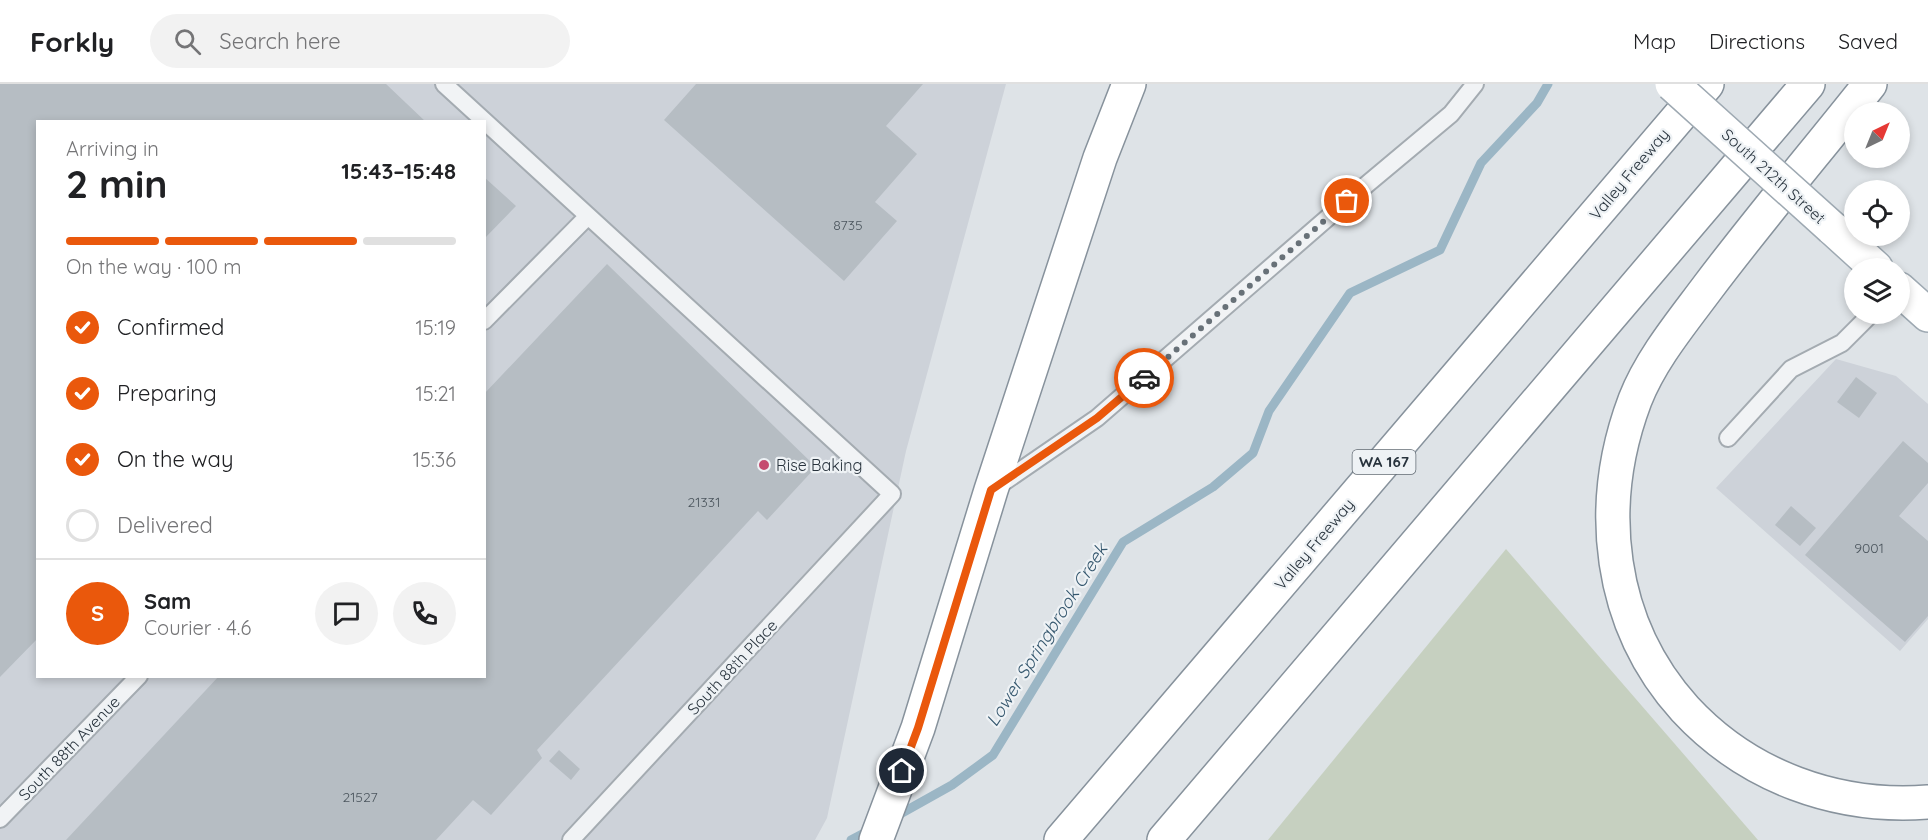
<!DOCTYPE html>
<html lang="en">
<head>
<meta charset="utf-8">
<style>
  :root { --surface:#fff; --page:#f2f2f2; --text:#202124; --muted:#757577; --line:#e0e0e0; --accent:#ea580c }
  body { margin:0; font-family:Quicksand,sans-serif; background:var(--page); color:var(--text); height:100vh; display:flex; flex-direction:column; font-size:22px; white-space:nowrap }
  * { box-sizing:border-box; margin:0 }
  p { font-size:20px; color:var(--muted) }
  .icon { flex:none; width:33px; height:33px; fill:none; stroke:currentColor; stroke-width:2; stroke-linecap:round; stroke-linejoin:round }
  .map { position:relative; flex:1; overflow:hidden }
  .drawer { position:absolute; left:36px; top:36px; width:450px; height:558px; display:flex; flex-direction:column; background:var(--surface); border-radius:0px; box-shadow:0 3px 9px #0003 }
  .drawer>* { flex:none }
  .needle { width:39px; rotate:43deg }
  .tools { position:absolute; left:1844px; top:18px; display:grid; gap:12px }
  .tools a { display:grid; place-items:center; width:66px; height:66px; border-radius:50%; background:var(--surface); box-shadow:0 3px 9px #0003; font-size:30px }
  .pin { position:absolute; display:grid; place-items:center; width:51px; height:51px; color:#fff; margin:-26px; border:3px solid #fff; border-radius:50%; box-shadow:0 2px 6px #0007 }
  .courier { position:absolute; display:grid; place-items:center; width:60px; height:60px; margin:-30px; border:4px solid #ea580c; border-radius:50%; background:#fff; color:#222; box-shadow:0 2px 8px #0007 }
  .summary em { font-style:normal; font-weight:800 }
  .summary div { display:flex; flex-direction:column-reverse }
  .summary { display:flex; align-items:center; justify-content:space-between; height:102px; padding:0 30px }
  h1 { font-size:39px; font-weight:800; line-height:45px }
  .bar { display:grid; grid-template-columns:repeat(4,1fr); gap:9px 6px; align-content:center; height:72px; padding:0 30px }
  .bar i { height:8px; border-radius:4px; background:var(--line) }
  .bar .active { background:var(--accent) }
  .bar p { grid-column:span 4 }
  .line { display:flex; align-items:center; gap:15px; padding:0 30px; border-top:2px solid var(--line) }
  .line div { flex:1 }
  .round { display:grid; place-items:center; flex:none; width:63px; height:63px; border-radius:32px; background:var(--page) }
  ol { padding:0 30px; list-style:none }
  li { display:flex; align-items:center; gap:18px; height:66px }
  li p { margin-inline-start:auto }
  li .icon { padding:6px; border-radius:50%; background:var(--accent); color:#fff; stroke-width:4 }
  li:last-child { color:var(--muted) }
  li i { width:33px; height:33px; border:3px solid var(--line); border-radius:50% }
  header { display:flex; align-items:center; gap:36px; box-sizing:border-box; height:84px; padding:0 30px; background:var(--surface); border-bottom:2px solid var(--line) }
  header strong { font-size:28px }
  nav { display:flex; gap:33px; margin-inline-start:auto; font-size:21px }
  .search { width:420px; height:54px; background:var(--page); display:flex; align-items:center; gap:15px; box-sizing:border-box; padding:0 21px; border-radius:33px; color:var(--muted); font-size:22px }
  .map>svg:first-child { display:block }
  .built { fill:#cdd2d9; fill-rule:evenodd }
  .green { fill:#c6d0c0 }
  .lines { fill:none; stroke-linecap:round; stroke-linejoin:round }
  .stream { stroke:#9bb6c5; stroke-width:9 }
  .building { fill:#b6bdc3 }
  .service-casing { stroke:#a4abb1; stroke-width:20 }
  .primary-casing { stroke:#9ea9b2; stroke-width:36 }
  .motorway-casing { stroke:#87929c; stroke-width:36 }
  .service { stroke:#f1f3f5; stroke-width:16 }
  .primary { stroke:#fff; stroke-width:33 }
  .motorway { stroke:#fff; stroke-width:33 }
  .primary-bridge-casing { stroke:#9ea9b2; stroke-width:36; stroke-linecap:butt }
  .primary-bridge { stroke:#fff; stroke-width:33 }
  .done { stroke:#687178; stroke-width:6; stroke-dasharray:0 10.8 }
  .route { stroke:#ea580c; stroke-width:8 }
  .poi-dot { fill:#c54a6f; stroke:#eef2f5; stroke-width:2 }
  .labels { text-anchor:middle; stroke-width:4.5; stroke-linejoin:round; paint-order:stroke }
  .number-label { font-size:14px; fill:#4c565e }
  .shield { fill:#eef2f5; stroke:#636c74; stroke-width:1.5 }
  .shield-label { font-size:15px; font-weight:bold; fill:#28333d }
  .street-label { font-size:16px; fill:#28333d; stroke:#eef2f5 }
  .poi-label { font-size:16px; fill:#28333d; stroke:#eef2f5; text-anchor:start }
  .water-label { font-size:18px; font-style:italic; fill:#35576e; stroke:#eef2f5 }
</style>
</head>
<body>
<header>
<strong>Forkly</strong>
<div class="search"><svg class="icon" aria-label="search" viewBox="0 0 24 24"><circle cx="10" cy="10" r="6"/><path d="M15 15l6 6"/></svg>Search here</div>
<nav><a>Map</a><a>Directions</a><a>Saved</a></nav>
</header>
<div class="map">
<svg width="1928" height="756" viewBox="0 0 1928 756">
  <rect width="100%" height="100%" fill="#dee3e7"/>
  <!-- built -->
  <path class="built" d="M 0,0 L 1006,0 L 906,367 L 827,734 L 815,756 L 0,756 ZM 38,38 L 484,38 L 484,592 L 38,592 Z
    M 1836,275 L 1896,292 L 1928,320 L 1928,535 L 1900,567 L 1716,404 Z"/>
  <!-- green -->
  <path class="green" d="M 1506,465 L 1758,756 L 1268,756 Z"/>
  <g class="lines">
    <!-- stream -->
    <path class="stream" d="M 893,734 L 952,701 L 993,671 L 1123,458 L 1213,403 L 1253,369 L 1269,327 L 1350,209 L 1440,166 L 1481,79 L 1537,19 L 1548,0
      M 851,756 L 870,746"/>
  </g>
  <!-- building -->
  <path class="building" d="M 0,0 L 386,0 L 426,38 L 38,38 L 38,554 L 0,593 Z
    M 696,0 L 923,0 L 886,42 L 917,70 L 875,118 L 897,137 L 844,197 L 664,36 Z
    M 484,93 L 516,122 L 484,155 Z
    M 607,180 L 816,383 L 767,436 L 758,427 L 537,666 L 542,674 L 491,731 L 473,716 L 436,756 L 66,756 L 219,592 L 484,592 L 484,310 Z
    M 1856,293 L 1877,309 L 1859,334 L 1837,318 Z
    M 1903,357 L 1928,379 L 1928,399 L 1899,432 L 1928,457 L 1928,532 L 1905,558 L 1805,471 Z
    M 1791,422 L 1816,444 L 1800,462 L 1775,441 Z
    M 559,666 L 580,685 L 571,696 L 549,677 Z"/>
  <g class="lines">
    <!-- service casing -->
    <g class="service-casing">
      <path id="service" d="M 444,0 L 892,410 L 571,756
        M 484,237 L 588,132
        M 1728,354 L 1791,285 L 1842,259 L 1871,230
        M 995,404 L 1097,334 L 1347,117 L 1451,30 L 1475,0
        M 0,735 L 139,592"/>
    </g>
    <!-- primary casing -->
    <g class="primary-casing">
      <path id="primary" d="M 1832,144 L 1876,184
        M 1899,205 L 1928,231"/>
    </g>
    <!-- motorway casing -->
    <g class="motorway-casing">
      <path id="motorway" d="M 1870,0 C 1816,68 1760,134 1708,203 C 1682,238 1651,275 1635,316 C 1595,422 1608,540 1685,625 C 1748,693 1837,725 1928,718
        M 876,756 L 918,644 L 991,406 L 1100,74 L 1129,0
        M 1061,756 L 1707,0
        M 1164,756 L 1808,0"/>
    </g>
    <!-- service -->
    <use href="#service" class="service"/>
    <!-- primary -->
    <use href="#primary" class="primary"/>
    <!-- motorway -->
    <use href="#motorway" class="motorway"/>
    <!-- primary-bridge casing -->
    <g class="primary-bridge-casing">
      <path id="primary-bridge" d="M 1672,0 L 1832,144"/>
    </g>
    <!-- primary-bridge -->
    <use href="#primary-bridge" class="primary-bridge"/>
  </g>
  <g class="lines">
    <!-- done -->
    <path class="done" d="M 1144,294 L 1347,117"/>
    <!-- route -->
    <path class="route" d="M 902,687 L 918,644 L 991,406 L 1097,334 L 1144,294"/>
  </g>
  <!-- markers -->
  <circle class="poi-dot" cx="764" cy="381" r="6"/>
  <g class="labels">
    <!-- number labels -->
    <g class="number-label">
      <text x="848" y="146">8735</text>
      <text x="704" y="423">21331</text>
      <text x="1869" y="469">9001</text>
      <text x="360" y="718">21527</text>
    </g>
    <!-- shield labels -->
    <rect class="shield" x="1352.5" y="366" width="63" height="24" rx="4.5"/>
    <g class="shield-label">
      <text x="1384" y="383">WA 167</text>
    </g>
    <!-- street labels -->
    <g class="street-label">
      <text transform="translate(1629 90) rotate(-50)" y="6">Valley Freeway</text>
      <text transform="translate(1774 92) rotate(42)" y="6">South 212th Street</text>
      <text transform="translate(1314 460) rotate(-50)" y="6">Valley Freeway</text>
      <text transform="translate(732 583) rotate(-47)" y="6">South 88th Place</text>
      <text transform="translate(69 664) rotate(-46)" y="6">South 88th Avenue</text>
    </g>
    <!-- poi labels -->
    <g class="poi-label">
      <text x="776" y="387">Rise Baking</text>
    </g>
    <!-- water labels -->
    <g class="water-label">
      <text transform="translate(1047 551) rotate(-58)" y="6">Lower Springbrook Creek</text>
    </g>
  </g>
</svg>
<div class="tools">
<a><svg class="needle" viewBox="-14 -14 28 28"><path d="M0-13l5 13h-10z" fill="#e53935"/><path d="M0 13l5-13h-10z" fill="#757577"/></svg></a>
<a><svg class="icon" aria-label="locate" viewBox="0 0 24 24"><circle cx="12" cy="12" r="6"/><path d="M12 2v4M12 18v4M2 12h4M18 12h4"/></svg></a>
<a><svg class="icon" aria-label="layers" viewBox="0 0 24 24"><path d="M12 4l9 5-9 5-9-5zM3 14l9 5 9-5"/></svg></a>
</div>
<div class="pin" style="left:1347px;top:117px;background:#ea580c"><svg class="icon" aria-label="bag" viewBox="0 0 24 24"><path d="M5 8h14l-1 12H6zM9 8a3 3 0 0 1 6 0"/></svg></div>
<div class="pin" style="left:902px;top:687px;background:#1f2937"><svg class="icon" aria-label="home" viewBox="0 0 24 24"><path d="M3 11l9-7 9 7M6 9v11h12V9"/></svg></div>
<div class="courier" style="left:1144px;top:294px"><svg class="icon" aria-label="car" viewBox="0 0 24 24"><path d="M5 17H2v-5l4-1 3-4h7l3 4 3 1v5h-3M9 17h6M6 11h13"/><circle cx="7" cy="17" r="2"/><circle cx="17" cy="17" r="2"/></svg></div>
<section class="drawer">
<div class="summary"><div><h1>2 min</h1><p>Arriving in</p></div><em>15:43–15:48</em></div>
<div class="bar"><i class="active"></i><i class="active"></i><i class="active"></i><i></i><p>On the way · 100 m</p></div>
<ol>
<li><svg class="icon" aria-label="check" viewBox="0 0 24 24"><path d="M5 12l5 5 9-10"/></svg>Confirmed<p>15:19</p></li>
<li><svg class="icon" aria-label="check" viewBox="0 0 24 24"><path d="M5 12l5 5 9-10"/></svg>Preparing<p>15:21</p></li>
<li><svg class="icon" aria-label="check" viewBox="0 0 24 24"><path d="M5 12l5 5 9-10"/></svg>On the way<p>15:36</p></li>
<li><i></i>Delivered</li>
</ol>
<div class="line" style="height:108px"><b class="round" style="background:var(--accent);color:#fff">S</b><div><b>Sam</b><p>Courier · 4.6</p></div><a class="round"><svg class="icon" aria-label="chat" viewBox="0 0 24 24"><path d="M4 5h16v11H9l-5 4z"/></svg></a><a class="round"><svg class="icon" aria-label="phone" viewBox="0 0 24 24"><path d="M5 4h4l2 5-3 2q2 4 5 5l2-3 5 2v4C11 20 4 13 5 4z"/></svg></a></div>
</section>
</div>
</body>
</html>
